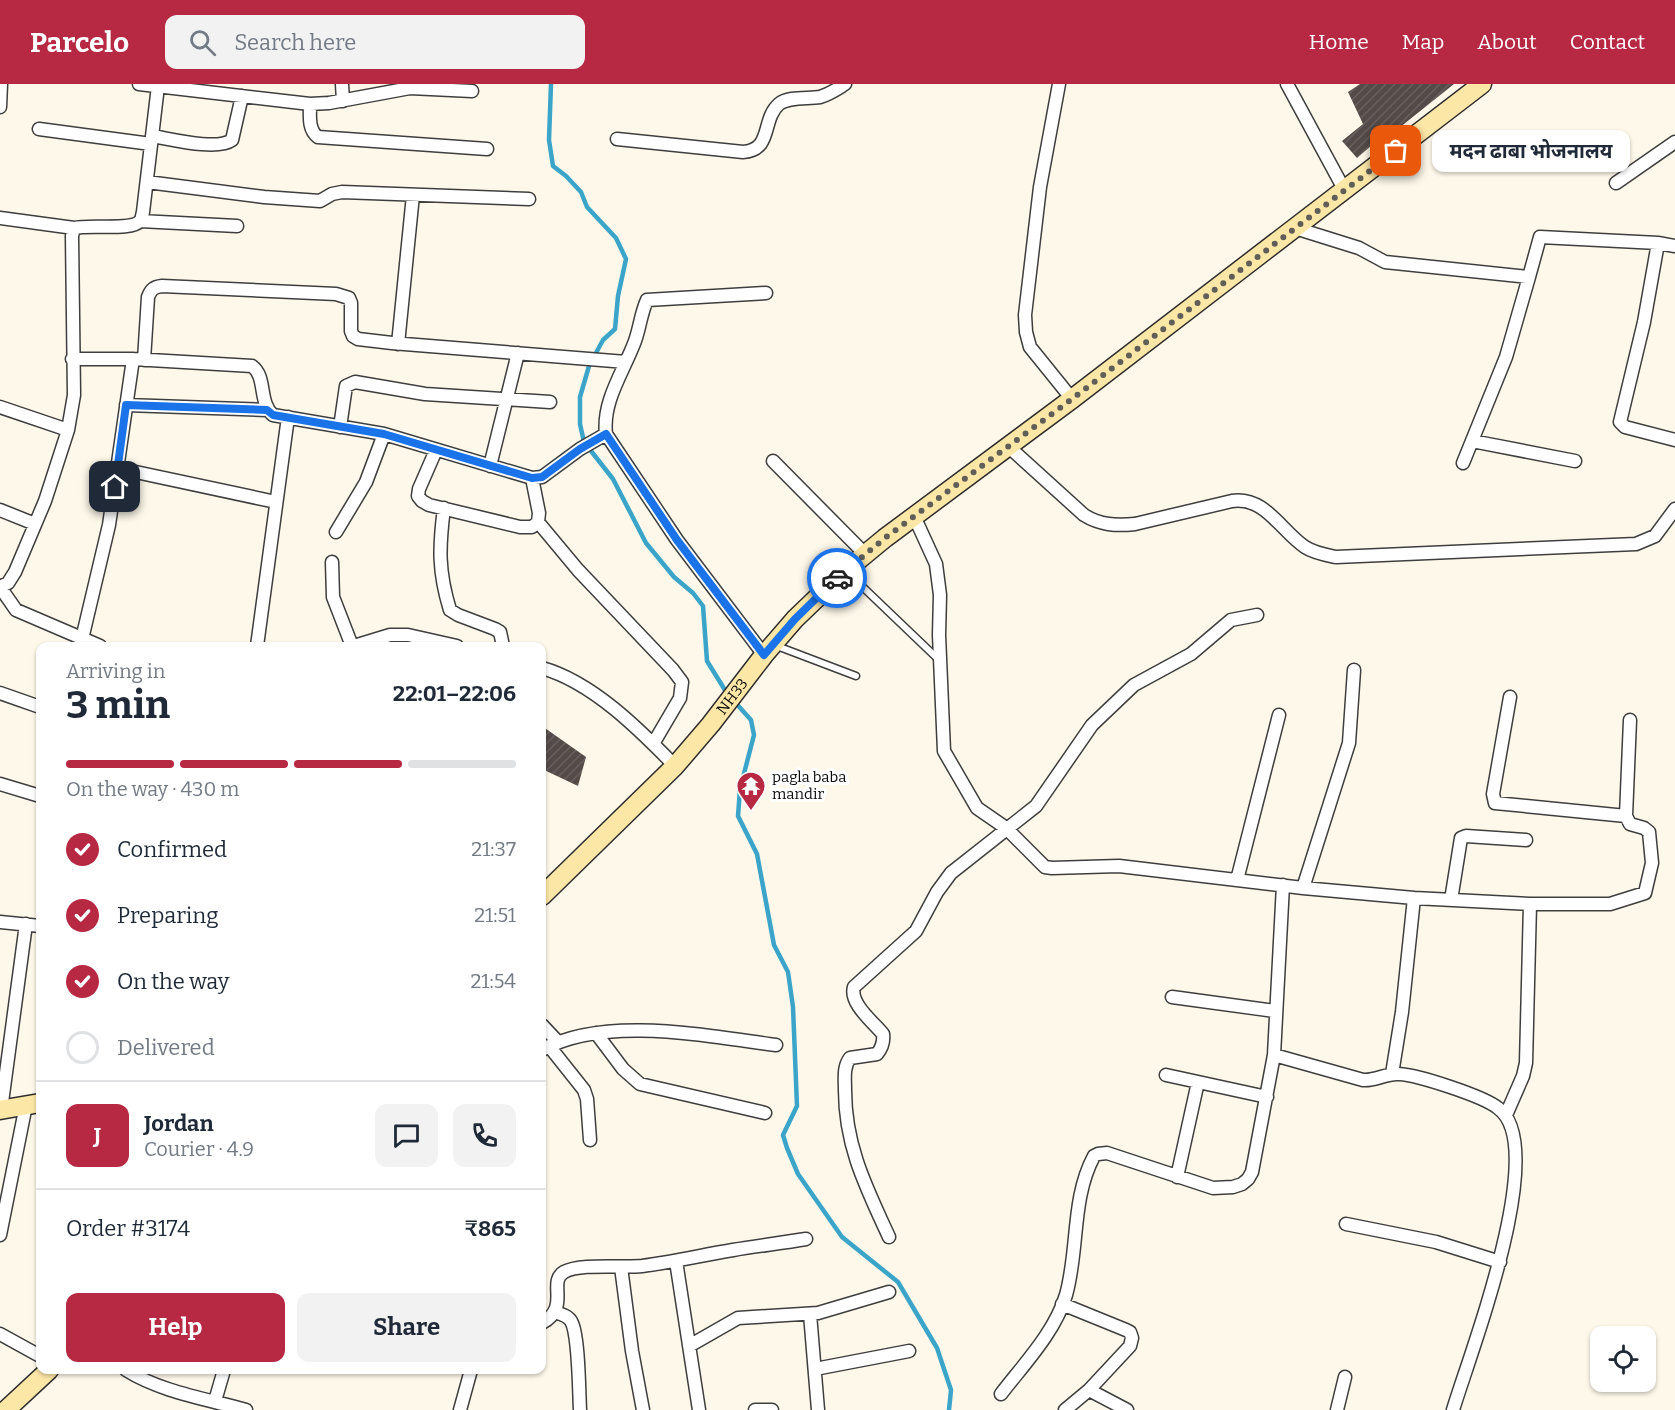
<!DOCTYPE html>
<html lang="en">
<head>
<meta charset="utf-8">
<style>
  :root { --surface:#fff; --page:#f2f2f3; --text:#1f2937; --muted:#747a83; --line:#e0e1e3; --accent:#b72843 }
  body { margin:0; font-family:Bitter,"Noto Sans Devanagari",serif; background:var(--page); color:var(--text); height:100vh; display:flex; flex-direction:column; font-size:22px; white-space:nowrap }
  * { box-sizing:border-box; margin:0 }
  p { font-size:20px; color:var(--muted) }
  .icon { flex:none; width:33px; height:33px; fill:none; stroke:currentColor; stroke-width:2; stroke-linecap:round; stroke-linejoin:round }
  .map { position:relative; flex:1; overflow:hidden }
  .drawer { position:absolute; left:36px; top:558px; width:510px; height:732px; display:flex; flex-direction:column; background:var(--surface); border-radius:12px; box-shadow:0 2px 4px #0004 }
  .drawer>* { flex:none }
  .controls { position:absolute; left:1590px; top:1242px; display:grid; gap:12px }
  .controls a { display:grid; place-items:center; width:66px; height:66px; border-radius:12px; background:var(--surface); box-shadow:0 2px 4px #0004; font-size:30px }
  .pin { position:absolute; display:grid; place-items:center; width:51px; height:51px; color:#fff; margin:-26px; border-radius:12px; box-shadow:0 3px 9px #0006 }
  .courier { position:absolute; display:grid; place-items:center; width:60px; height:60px; margin:-30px; border:4px solid #1a73e8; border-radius:50%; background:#fff; color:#222; box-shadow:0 2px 8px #0007 }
  .bubble { position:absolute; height:42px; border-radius:12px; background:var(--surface); box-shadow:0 2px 4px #0004; font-size:20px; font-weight:700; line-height:42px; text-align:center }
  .head em { font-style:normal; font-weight:700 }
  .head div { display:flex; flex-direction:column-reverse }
  .head { display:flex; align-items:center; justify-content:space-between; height:102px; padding:0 30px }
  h1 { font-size:39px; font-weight:700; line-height:45px }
  .bar { display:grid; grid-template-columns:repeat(4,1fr); gap:9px 6px; align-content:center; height:72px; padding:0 30px }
  .bar i { height:8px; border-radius:4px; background:var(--line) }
  .bar .on { background:var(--accent) }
  .bar p { grid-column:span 4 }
  .line { display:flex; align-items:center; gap:15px; padding:0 30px; border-top:2px solid var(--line) }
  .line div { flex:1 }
  .round { display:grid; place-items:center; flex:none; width:63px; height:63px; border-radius:12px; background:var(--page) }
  ol { padding:0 30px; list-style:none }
  li { display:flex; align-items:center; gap:18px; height:66px }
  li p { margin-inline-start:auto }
  li .icon { padding:6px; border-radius:50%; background:var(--accent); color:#fff; stroke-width:4 }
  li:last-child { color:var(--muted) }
  li i { width:33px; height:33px; border:3px solid var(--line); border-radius:50% }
  .cta { display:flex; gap:12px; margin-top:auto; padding:12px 30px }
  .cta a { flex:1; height:69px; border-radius:12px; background:var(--accent); color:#fff; font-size:24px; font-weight:700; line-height:69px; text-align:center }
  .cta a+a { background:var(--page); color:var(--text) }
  header { display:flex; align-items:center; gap:36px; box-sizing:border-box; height:84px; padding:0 30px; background:var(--accent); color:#fff }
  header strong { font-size:28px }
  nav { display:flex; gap:33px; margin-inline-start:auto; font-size:21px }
  .search { width:420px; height:54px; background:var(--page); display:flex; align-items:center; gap:15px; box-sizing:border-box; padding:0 21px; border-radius:12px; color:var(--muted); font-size:22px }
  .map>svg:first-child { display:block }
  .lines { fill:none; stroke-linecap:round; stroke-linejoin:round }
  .stream { stroke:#3aa4c9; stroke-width:4.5 }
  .building { fill:url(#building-hatch) }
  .lane-casing { stroke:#3e3e3e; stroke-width:9 }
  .street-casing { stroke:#3e3e3e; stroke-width:15 }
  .secondary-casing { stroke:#2d2d2d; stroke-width:21 }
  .lane { stroke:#fff; stroke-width:6 }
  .street { stroke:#fff; stroke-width:12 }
  .secondary { stroke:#fde7a7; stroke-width:18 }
  .done { stroke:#605e59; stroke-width:6; stroke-dasharray:0 10.8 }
  .route { stroke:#1a73e8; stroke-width:8 }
  .labels { text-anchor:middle; stroke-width:6; stroke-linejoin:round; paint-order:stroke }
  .street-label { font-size:15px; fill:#0b0b0b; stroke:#fff }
  .poi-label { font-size:15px; fill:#0b0b0b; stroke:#fff; text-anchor:start }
</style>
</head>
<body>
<header>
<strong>Parcelo</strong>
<div class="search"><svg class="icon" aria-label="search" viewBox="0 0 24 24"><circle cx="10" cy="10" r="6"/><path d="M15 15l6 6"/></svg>Search here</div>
<nav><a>Home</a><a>Map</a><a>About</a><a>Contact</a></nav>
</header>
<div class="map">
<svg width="1675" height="1326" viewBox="0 0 1675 1326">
  <defs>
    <pattern id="building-hatch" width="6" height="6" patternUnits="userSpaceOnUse" patternTransform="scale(1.5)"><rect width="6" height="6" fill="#544b48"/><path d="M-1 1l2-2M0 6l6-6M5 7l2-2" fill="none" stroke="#68605e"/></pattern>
  </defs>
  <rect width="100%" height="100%" fill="#fef8ea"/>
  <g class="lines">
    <!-- stream -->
    <path class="stream" d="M 551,0 L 549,56 L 553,82 L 566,92 L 581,108 L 587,123 L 616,154 L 626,175 L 618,212 L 615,245 L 603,256 L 589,282 L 580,313 L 580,340 L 584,358 L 613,395 L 646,459 L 674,493 L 693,509 L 703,522 L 707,577 L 728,611
      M 734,617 L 751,636 L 754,651 L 740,705 L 738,732 L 757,770 L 774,861 L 788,888 L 793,923 L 797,1022 L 783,1051 L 787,1064 L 798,1090 L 842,1153 L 898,1198 L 937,1264 L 951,1306 L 949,1326"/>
  </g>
  <!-- building -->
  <path class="building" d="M 1360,0 L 1454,0 L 1374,64 L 1372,61 L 1357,74 L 1342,57 L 1363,40 L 1348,8 Z
    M 542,642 L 586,673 L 578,702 L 542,685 Z"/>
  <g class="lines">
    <!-- lane casing -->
    <g class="lane-casing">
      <path id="lane" d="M 846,487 L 938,575
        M 777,562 L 856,592"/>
    </g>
    <!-- street casing -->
    <g class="street-casing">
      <path id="street" d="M 139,0 L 310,20 L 329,19 L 410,4 L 472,7
        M 342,0 L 343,17
        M 1059,0 L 1040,103 L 1025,231 L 1026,248 L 1030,263 L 1072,315
        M 1287,0 L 1345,107
        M 310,20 C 310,32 308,46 318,53 L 487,65
        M 0,23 L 1,0
        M 39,45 L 151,60
        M 152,52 C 171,55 217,67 232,56 L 242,12
        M 617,55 L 743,68 C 773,66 761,36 779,20 C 789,12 808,15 820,13 C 830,10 837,5 845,0
        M 147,98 L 264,113 L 320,117 L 332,110 L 342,108 L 529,115
        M 1616,99 L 1675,58
        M 0,134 L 74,144
        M 140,137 L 237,142
        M 1295,144 L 1359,164 L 1385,178 L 1529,193 L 1540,153 L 1658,159 L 1675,162
        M 1658,159 L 1644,238 L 1620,338 L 1625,343 L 1675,356
        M 398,260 L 413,111
        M 72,275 L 133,275 L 252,282 C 267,293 258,318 273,331 L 384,350 L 532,394 L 542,393 L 580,365 L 606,350
        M 144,276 L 148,213 C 151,205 154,203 162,202 L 336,210 L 349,214 L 351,219 L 351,247 L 353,252 L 358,255 L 392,259 L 626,278
        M 126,321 L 267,326
        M 0,323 L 68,346
        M 340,343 L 346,302 L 355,298 L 425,310 L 550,318
        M 1472,357 L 1575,377
        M 1009,363 L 1084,431 C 1100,441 1116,442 1135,440 L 1232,417 C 1265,412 1281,447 1305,463 C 1314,469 1326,471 1336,473 L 1636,460 L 1655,452 L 1675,425
        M 436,366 L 419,405 L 418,412 L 422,417 L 429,421 L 520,443 L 532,443 L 538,438 L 539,429 L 532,394
        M 773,377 L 865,470
        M 1463,379 L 1506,273 L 1529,193
        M 490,382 L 518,269
        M 117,384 L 276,418
        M 444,424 C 439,463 438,487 450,526 L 458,531 L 495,545 L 500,548 L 503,562
        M 0,426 L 35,440
        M 914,432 L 936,480 L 940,511 L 939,551 L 944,667 L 977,724 L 1006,744 L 1045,783 L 1052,784 L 1119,782 L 1303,804 L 1414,814 L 1530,820 L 1610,820 L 1645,809 L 1652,779 L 1649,748 L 1644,744 L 1630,740 L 1626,732 L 1630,636
        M 538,438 L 578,486 L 673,586 L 682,598 L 680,614 L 653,660
        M 336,448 L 366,398 L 384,350
        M 332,478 L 333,513 L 352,562
        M 0,503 L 8,499 L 15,488 L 45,417 L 68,346 L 74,311 L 72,152 L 74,144 C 90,140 132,147 140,137 C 142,135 142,131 143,128 L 158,2
        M 0,503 L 16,526 L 100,562
        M 82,555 L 109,441 L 133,275
        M 257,562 L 288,333
        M 354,562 L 390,551 L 408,551 L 457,562
        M 764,571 L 677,456 L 606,350 C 602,317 624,287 635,257 C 640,243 641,229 647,216 L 766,209
        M 542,584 C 592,598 639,645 675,682
        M 0,609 L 40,623
        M 1510,613 L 1493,710 L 1495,719 L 1626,732
        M 0,700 L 40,712
        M 1237,796 L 1279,631
        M 1303,804 L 1349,659 L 1354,586
        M 1451,816 L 1461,754 L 1466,752 L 1526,756
        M 0,838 L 40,842
        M 1172,913 L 1275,927
        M 542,941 L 557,957
        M 596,949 L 623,985 L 640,1000 L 765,1029
        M 549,962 L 584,1006 L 587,1015 L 590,1056
        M 542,966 C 604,931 707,952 776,961
        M 1274,971 L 1363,996 C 1376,997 1386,989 1399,990 C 1418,991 1483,1012 1498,1024 C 1551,1062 1469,1272 1453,1326
        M 1392,990 L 1402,928 L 1414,814
        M 1166,991 L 1267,1013
        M 1,1026 L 26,840
        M 1506,1031 L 1523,992 L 1526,979 L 1530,820
        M 1177,1093 L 1198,998
        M 1346,1140 L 1436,1158 L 1500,1178
        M 0,1151 L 26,1021
        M 889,1153 C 866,1103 845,1062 845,1006 C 845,995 843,983 850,974 L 877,970 C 882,964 884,958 883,950 C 873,938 849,919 854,903 L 916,847 L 937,808 L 951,789 L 1036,722 L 1092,641 L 1134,601 L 1191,570 L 1231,536 L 1257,531
        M 676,1177 L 699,1326
        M 621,1183 L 632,1267 L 643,1326
        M 1062,1220 L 1126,1246 L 1130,1248 L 1132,1254 L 1130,1262 L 1089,1306 L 1065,1326
        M 555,1228 C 561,1230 568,1232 571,1237 C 579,1250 579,1309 580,1326
        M 810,1230 L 818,1326
        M 542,1239 C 571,1223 547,1198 564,1188 C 580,1179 622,1184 642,1182 C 673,1178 703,1171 733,1166 C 757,1162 782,1159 806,1155
        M 0,1250 L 40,1272
        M 689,1262 L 738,1234 L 818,1229 L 889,1208
        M 815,1285 L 909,1267
        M 126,1286 C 161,1308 207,1315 246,1326
        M 1089,1306 L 1127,1326
        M 1001,1310 C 1024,1280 1055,1248 1066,1211 C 1079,1165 1071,1115 1094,1072 L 1098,1070 L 1107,1069 L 1213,1104 L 1233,1103 L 1242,1100 L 1248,1095 L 1252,1088 L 1274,971 L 1283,801
        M 215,1317 L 224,1286
        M 460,1326 L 471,1286
        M 755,1326 L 772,1326
        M 1337,1326 L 1345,1293"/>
    </g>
    <!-- secondary casing -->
    <g class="secondary-casing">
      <g id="secondary">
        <path id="s1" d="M 542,812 L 675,682 L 711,640 L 764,571 L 795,535 L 845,487 L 885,454 L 1072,315 L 1482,0"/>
        <path d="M 0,1026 L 40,1019"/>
        <path d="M 6,1326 L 49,1286"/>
      </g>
    </g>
    <!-- lane -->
    <use href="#lane" class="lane"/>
    <!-- street -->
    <use href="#street" class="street"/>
    <!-- secondary -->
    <use href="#secondary" class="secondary"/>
  </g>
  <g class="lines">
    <!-- done -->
    <path class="done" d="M 837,494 L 885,454 L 1072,315 L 1396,67"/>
    <!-- route -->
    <path class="route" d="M 115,403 L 126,321 L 267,326 L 273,331 L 384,350 L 532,394 L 542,393 L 580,365 L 606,350 L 677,456 L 764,571 L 795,535 L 837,494"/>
  </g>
  <!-- icons -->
  <defs>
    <g id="temple-pin" transform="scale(1.5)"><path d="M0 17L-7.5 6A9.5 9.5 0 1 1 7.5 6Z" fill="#b72843" stroke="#fff"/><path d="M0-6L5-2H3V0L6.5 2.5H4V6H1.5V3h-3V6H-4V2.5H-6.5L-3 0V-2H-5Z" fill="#fff"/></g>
  </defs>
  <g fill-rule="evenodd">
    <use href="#temple-pin" x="751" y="702"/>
  </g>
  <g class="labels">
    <!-- street labels -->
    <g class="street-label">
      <text dy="5" stroke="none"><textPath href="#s1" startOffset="276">NH33</textPath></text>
    </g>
    <!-- poi labels -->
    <g class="poi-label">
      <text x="772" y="698">pagla baba<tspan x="772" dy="17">mandir</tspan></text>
    </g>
  </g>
</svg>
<div class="controls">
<a><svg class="icon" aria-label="locate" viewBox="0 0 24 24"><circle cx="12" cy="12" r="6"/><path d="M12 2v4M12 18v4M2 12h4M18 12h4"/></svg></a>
</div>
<div class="pin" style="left:1396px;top:67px;background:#ea580c"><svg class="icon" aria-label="bag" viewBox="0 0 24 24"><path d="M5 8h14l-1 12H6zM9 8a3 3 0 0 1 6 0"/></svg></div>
<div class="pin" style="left:115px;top:403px;background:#1f2937"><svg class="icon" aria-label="home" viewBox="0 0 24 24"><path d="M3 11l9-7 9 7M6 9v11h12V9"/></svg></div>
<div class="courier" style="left:837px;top:494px"><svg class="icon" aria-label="car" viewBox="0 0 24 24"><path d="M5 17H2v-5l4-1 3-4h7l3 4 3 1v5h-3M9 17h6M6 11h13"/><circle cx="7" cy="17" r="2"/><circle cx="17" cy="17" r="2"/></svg></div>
<div class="bubble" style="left:1432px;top:46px;width:198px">मदन ढाबा भोजनालय</div>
<section class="drawer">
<div class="head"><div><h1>3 min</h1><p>Arriving in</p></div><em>22:01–22:06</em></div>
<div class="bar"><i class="on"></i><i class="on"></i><i class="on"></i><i></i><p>On the way · 430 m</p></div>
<ol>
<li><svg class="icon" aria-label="check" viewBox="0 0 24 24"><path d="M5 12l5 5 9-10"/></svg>Confirmed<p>21:37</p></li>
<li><svg class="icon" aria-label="check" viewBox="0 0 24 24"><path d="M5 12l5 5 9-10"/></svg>Preparing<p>21:51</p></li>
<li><svg class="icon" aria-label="check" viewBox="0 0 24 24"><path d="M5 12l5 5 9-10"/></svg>On the way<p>21:54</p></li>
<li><i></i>Delivered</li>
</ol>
<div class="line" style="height:108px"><b class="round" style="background:var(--accent);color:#fff">J</b><div><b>Jordan</b><p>Courier · 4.9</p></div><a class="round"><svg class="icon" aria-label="chat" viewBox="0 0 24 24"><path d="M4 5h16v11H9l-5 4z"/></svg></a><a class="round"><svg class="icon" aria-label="phone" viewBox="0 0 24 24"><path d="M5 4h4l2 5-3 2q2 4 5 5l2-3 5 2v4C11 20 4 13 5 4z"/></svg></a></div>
<div class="line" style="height:78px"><div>Order #3174</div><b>₹865</b></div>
<div class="cta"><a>Help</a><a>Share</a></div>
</section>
</div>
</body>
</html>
